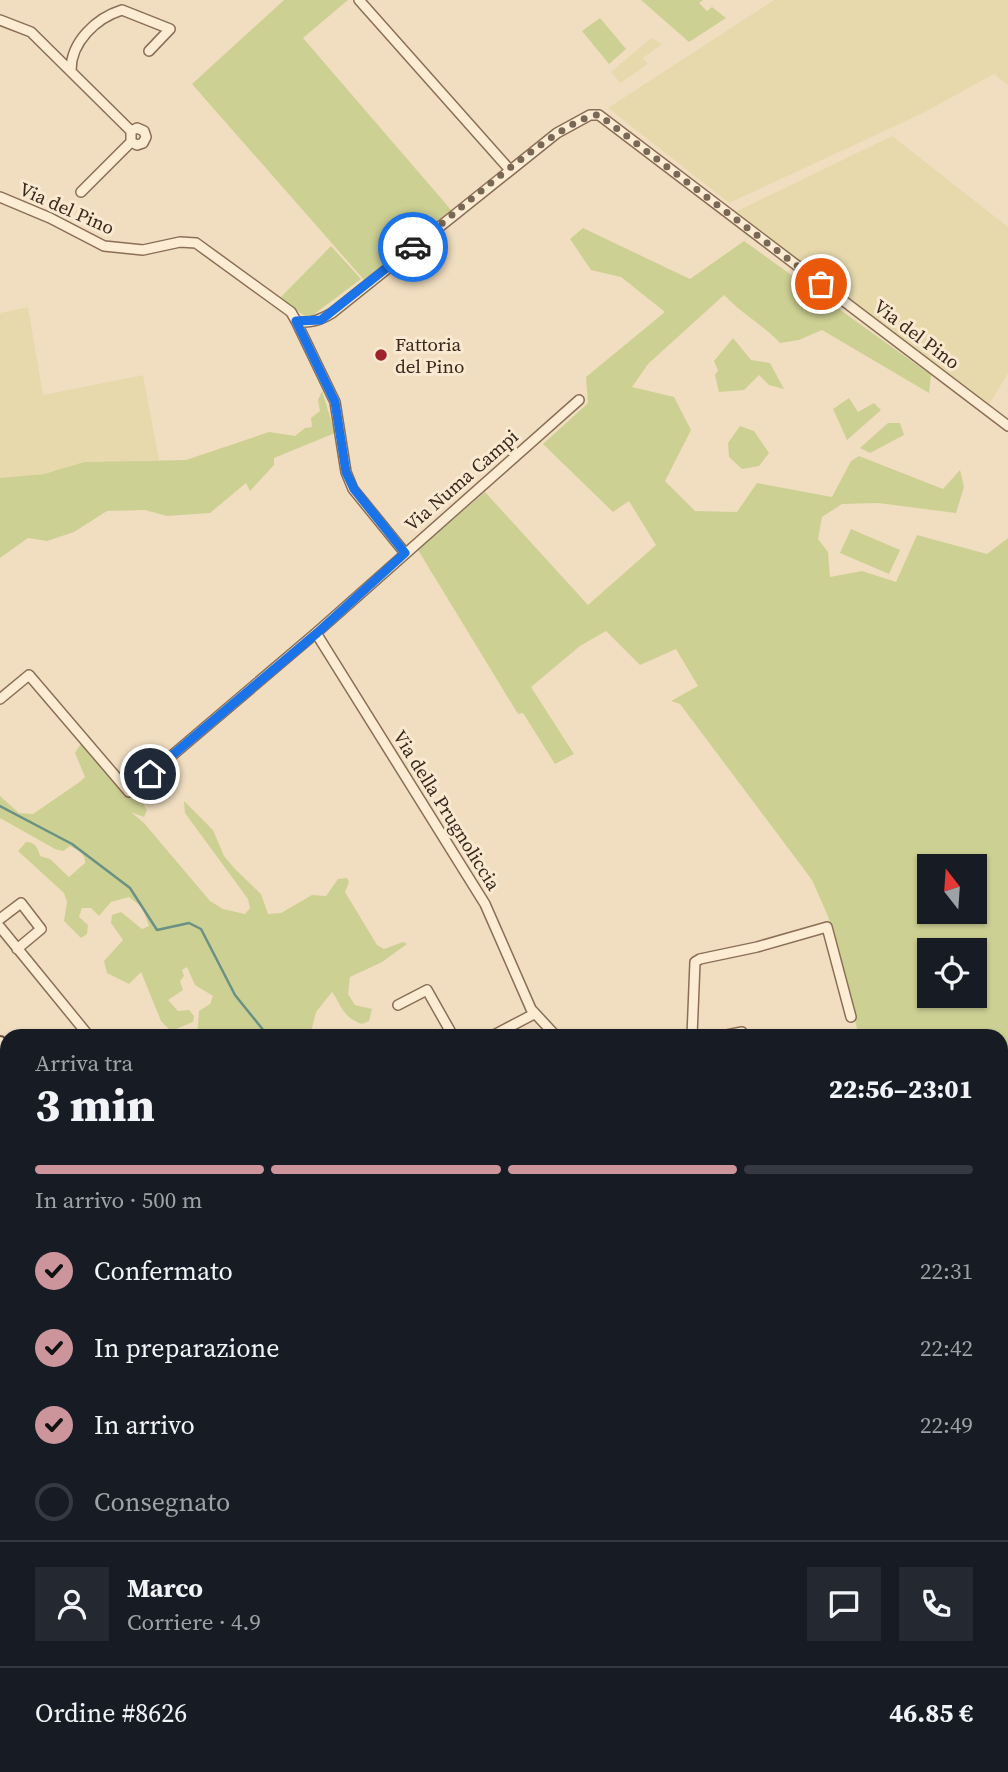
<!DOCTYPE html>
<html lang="it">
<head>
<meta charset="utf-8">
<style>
  :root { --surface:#171b24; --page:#242831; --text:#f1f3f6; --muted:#9ea1a6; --line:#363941; --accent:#cc959c }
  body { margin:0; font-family:"Source Serif 4",serif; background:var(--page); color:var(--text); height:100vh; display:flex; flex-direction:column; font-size:26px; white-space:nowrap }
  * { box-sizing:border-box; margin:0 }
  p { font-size:23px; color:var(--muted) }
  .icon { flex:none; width:38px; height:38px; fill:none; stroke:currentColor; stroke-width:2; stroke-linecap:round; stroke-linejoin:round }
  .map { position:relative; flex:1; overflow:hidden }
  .details { position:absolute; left:0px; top:1029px; width:1008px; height:744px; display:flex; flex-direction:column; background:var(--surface); border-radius:21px 21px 0 0; box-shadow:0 2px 5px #0004 }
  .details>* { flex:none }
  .needle { width:46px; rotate:343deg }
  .buttons { position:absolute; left:917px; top:854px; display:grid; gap:14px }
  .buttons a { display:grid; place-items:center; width:70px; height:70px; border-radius:0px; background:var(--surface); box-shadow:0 2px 5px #0004; font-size:35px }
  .pin { position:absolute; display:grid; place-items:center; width:60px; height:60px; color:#fff; margin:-30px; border:4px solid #fff; border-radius:50%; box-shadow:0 2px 7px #0007 }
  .courier { position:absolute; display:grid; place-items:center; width:70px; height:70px; margin:-35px; border:5px solid #1a73e8; border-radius:50%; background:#fff; color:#222; box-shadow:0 2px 9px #0007 }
  .overview em { font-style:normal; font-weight:800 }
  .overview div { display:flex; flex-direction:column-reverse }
  .overview { display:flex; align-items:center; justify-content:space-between; height:119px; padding:0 35px }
  h1 { font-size:46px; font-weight:800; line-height:52px }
  .bar { display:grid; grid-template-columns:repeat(4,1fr); gap:10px 7px; align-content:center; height:84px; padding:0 35px }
  .bar i { height:9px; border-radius:5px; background:var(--line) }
  .bar .active { background:var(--accent) }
  .bar p { grid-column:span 4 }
  .line { display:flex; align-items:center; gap:18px; padding:0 35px; border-top:2px solid var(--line) }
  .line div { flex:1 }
  .round { display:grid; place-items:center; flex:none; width:74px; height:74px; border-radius:0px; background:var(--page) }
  ol { padding:0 35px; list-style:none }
  li { display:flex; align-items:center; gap:21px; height:77px }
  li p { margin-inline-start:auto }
  li .icon { padding:7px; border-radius:50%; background:var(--accent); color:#111; stroke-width:4 }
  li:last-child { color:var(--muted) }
  li i { width:38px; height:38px; border:4px solid var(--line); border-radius:50% }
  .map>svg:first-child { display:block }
  .farmland { fill:#e7d9ac }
  .green { fill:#cdd093; fill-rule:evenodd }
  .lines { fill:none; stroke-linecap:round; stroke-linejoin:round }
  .stream { stroke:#699184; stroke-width:2.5 }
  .street-casing { stroke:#8b6e56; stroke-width:12 }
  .secondary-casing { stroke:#6d4f3a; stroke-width:16 }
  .street { stroke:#fbecd3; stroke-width:9 }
  .secondary { stroke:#fbecd3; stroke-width:12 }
  .done { stroke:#796855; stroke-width:7; stroke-dasharray:0 12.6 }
  .route { stroke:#1a73e8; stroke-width:9 }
  .poi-dot { fill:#9e222d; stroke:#f8e9d0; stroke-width:2.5 }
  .labels { text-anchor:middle; stroke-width:6; stroke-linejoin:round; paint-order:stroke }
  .street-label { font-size:19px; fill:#39281c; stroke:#f8e9d0 }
  .poi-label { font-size:19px; fill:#39281c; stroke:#f8e9d0; text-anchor:start }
</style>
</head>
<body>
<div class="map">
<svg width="1008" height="1772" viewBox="0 0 1008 1772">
  <rect width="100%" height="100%" fill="#f1dec0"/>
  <!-- farmland -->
  <path class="farmland" d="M 774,0 L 1008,0 L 1008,85 L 994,74 L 923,113 L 729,203 L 608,108 Z
    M 651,38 L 662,44 L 643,58 L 648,64 L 620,83 L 611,72 Z
    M 892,136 L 1008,227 L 1008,373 L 987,408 L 735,212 Z
    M 28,307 L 43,395 L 143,375 L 159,460 L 84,462 L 44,474 L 0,478 L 0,313 Z
    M 0,1069 L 7,1077 L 7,1141 L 0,1149 Z
    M 1008,1502 L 1008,1772 L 886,1772 L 875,1766 L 1001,1766 L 1001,1517 Z"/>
  <!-- green -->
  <path class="green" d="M 284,0 L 348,0 L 303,38 L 452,211 L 423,234 L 417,228 L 381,255 L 385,263 L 365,281 L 192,84 Z
    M 641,0 L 703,0 L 699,3 L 707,11 L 712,7 L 726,18 L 689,42 Z
    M 600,18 L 626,49 L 609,64 L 582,31 Z
    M 583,228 L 690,279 L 744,241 L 931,375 L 929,393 L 822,330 L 799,340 L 780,343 C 763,325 742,314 724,295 L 648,364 L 632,387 L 674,397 L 691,430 L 665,481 L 695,511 L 737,512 L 757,483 L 832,497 L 851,461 L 859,456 L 943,489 L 960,470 L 964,487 L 956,513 L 878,503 L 842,504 L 822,517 L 818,539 L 828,552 L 830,577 L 862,571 L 896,582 L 917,535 L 987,554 L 1008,538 L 1008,1273 L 1004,1272 L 1002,1280 L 1001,1036 L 859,1036 L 828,916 L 812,880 L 680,704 L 671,701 L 698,686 L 676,649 L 640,665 L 606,631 L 580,646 L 531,687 L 574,754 L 555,764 L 523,713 L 518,714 L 418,550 L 485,492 L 588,605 L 656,545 L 629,501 L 613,512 L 543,444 L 588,403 L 586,377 L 665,312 L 621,277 L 591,270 L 570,239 ZM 929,866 L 975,866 L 975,912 L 929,912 ZM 929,950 L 975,950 L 975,996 L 929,996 Z
    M 331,246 L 361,279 L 313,315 L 306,317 L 280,298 Z
    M 733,338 L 751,360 L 770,363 L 784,389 L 769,385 L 759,375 L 744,390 L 719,392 L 715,375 L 718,370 L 714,361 Z
    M 322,391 L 335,433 L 274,458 L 274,465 L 250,491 L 246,483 L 210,513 L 167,516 L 145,510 L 107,511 L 74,532 L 47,541 L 28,538 L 0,558 L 0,478 L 44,474 L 84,462 L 186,460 L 269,432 L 295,436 L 305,428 L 312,427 L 311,418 L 320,411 L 318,400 Z
    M 849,398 L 858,412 L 874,403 L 881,410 L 847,440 L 833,409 Z
    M 888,423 L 900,423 L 904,435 L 870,453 L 860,448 Z
    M 740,426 L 754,431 L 769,453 L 759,466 L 742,469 L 729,457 L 728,443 Z
    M 851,529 L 900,550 L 889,574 L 840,553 Z
    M 82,742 C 95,750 94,763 105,773 C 120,785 138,792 147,810 L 144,817 L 131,812 L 144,823 L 210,901 L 223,909 L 245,914 L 250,908 L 248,899 L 185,813 L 184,801 L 213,830 L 224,856 L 235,869 L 261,894 L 268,914 L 281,913 L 312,895 L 326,896 L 338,879 L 347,878 L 349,882 L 345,892 L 377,945 L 384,949 L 403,942 L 407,944 L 382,962 L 350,977 L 348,994 L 355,1005 L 372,1009 L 369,1021 L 362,1024 C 342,1017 342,1006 332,992 L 316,1012 L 310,1036 L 227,1033 L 197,1036 L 199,1011 L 210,1004 L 213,996 L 195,985 L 187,967 L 182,970 L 184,976 L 180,981 L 183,990 L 168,1000 L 178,1011 L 189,1010 L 194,1016 L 193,1022 L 171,1031 L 161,1021 L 141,972 L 129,984 L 107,973 L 104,961 L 123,940 L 111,923 L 112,915 L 121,912 L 142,929 L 149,926 L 142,907 L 129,897 L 111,902 L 99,916 L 91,908 L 82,908 L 79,917 L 88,925 L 87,934 L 81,938 L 64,921 L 67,902 L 64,893 L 18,851 L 26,842 C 35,842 38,848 40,856 L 50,859 L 69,877 L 85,863 C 86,853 77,850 70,846 L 63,851 L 55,849 L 0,818 L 0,796 L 19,813 L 33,814 L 81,781 L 85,777 L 75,753 Z
    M 1008,1380 L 1008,1486 L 1001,1492 L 1001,1388 Z
    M 43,1766 L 469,1766 L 474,1772 L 43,1772 Z
    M 479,1766 L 574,1766 L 581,1772 L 483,1772 Z
    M 590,1766 L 748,1766 L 745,1772 L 591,1772 Z"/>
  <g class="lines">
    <!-- stream -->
    <path class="stream" d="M 0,806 L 72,844 L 130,888 L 157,930 L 189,923 L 201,929 L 235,995 L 268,1036
      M 1001,1263 L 1008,1262
      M 332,1766 L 340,1772
      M 145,1772 L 165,1772
      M 178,1772 L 190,1766"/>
    <!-- street casing -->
    <g class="street-casing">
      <path id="street" d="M 359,0 L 510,170
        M 0,20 L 31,32 L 131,131
        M 71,70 C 71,42 96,18 122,10 L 170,29 L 149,51
        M 81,192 L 131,142 L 131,131 L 137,128 L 144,131 L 146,137 L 143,143 L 137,145 L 131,142
        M 0,197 L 50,218 L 104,246 L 143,250 L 180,242 L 196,243 L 291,312 L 296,321 C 310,324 320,320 332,313 L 557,133 L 590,115 L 599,115 L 1008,426
        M 296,321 L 335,402 L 346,472 L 353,489 L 405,553
        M 316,633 L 485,904 L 531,1009 L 556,1036
        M 0,699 L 29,675 L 129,792 L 316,633 L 579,400
        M 0,919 L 21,903 L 41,929 L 17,949
        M 0,927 L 89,1036
        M 398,1005 L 427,990 L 453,1036
        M 492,1036 L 534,1014
        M 692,1036 L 695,962 L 700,959 L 757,947 L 827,927 L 851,1017
        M 722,1036 L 742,1032
        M 0,1451 L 7,1455
        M 0,1575 L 7,1577
        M 836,1766 L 842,1772"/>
    </g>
    <!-- secondary casing -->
    <g class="secondary-casing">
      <path id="secondary" d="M 0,1043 L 7,1050
        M 858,1766 L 869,1772"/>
    </g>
    <!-- street -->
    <use href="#street" class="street"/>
    <!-- secondary -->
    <use href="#secondary" class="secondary"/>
  </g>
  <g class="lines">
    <!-- done -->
    <path class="done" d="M 413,247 C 446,222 565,114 599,115 L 821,284"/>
    <!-- route -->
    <path class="route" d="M 150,774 L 317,633 L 405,553 L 354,489 L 346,472 L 335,402 L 296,321 L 321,320 L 413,247"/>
  </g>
  <!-- markers -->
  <circle class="poi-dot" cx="381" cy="355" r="7"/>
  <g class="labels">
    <!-- street labels -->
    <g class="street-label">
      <text transform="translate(67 208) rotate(24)" y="7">Via del Pino</text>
      <text transform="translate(917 334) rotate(37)" y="7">Via del Pino</text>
      <text transform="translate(461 480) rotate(-41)" y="7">Via Numa Campi</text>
      <text transform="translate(447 810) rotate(58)" y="7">Via della Prugnoliccia</text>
    </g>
    <!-- poi labels -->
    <g class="poi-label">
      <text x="395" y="351">Fattoria<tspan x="395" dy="22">del Pino</tspan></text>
    </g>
  </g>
</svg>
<div class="buttons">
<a><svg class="needle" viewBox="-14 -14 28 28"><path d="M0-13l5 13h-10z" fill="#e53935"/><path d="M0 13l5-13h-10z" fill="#9ea1a6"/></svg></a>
<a><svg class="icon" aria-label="locate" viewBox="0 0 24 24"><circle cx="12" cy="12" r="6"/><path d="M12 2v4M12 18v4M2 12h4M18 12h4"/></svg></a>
</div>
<div class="pin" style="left:821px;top:284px;background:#ea580c"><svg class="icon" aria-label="bag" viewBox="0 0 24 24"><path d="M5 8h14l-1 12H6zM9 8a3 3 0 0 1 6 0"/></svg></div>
<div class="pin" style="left:150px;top:774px;background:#1f2937"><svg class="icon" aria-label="home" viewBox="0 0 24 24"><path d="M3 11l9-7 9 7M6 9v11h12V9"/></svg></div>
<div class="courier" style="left:413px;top:247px"><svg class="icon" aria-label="car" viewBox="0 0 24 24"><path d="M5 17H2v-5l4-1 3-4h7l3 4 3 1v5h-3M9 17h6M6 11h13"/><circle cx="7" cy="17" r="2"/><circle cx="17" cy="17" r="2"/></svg></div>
<section class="details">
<div class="overview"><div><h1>3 min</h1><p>Arriva tra</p></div><em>22:56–23:01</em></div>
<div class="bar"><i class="active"></i><i class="active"></i><i class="active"></i><i></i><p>In arrivo · 500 m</p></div>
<ol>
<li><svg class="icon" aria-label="check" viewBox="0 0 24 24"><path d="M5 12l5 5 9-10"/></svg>Confermato<p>22:31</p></li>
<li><svg class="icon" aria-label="check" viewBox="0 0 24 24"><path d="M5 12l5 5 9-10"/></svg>In preparazione<p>22:42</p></li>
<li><svg class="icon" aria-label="check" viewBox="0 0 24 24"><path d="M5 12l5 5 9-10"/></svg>In arrivo<p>22:49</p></li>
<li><i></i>Consegnato</li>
</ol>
<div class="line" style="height:126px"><a class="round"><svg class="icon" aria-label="person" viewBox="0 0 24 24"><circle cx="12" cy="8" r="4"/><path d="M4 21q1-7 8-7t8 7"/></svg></a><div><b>Marco</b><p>Corriere · 4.9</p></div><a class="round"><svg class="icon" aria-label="chat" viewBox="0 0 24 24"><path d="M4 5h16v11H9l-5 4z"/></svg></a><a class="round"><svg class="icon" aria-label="phone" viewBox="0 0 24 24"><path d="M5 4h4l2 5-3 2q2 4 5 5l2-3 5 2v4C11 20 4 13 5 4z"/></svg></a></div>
<div class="line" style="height:91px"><div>Ordine #8626</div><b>46.85 €</b></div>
</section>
</div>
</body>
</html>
